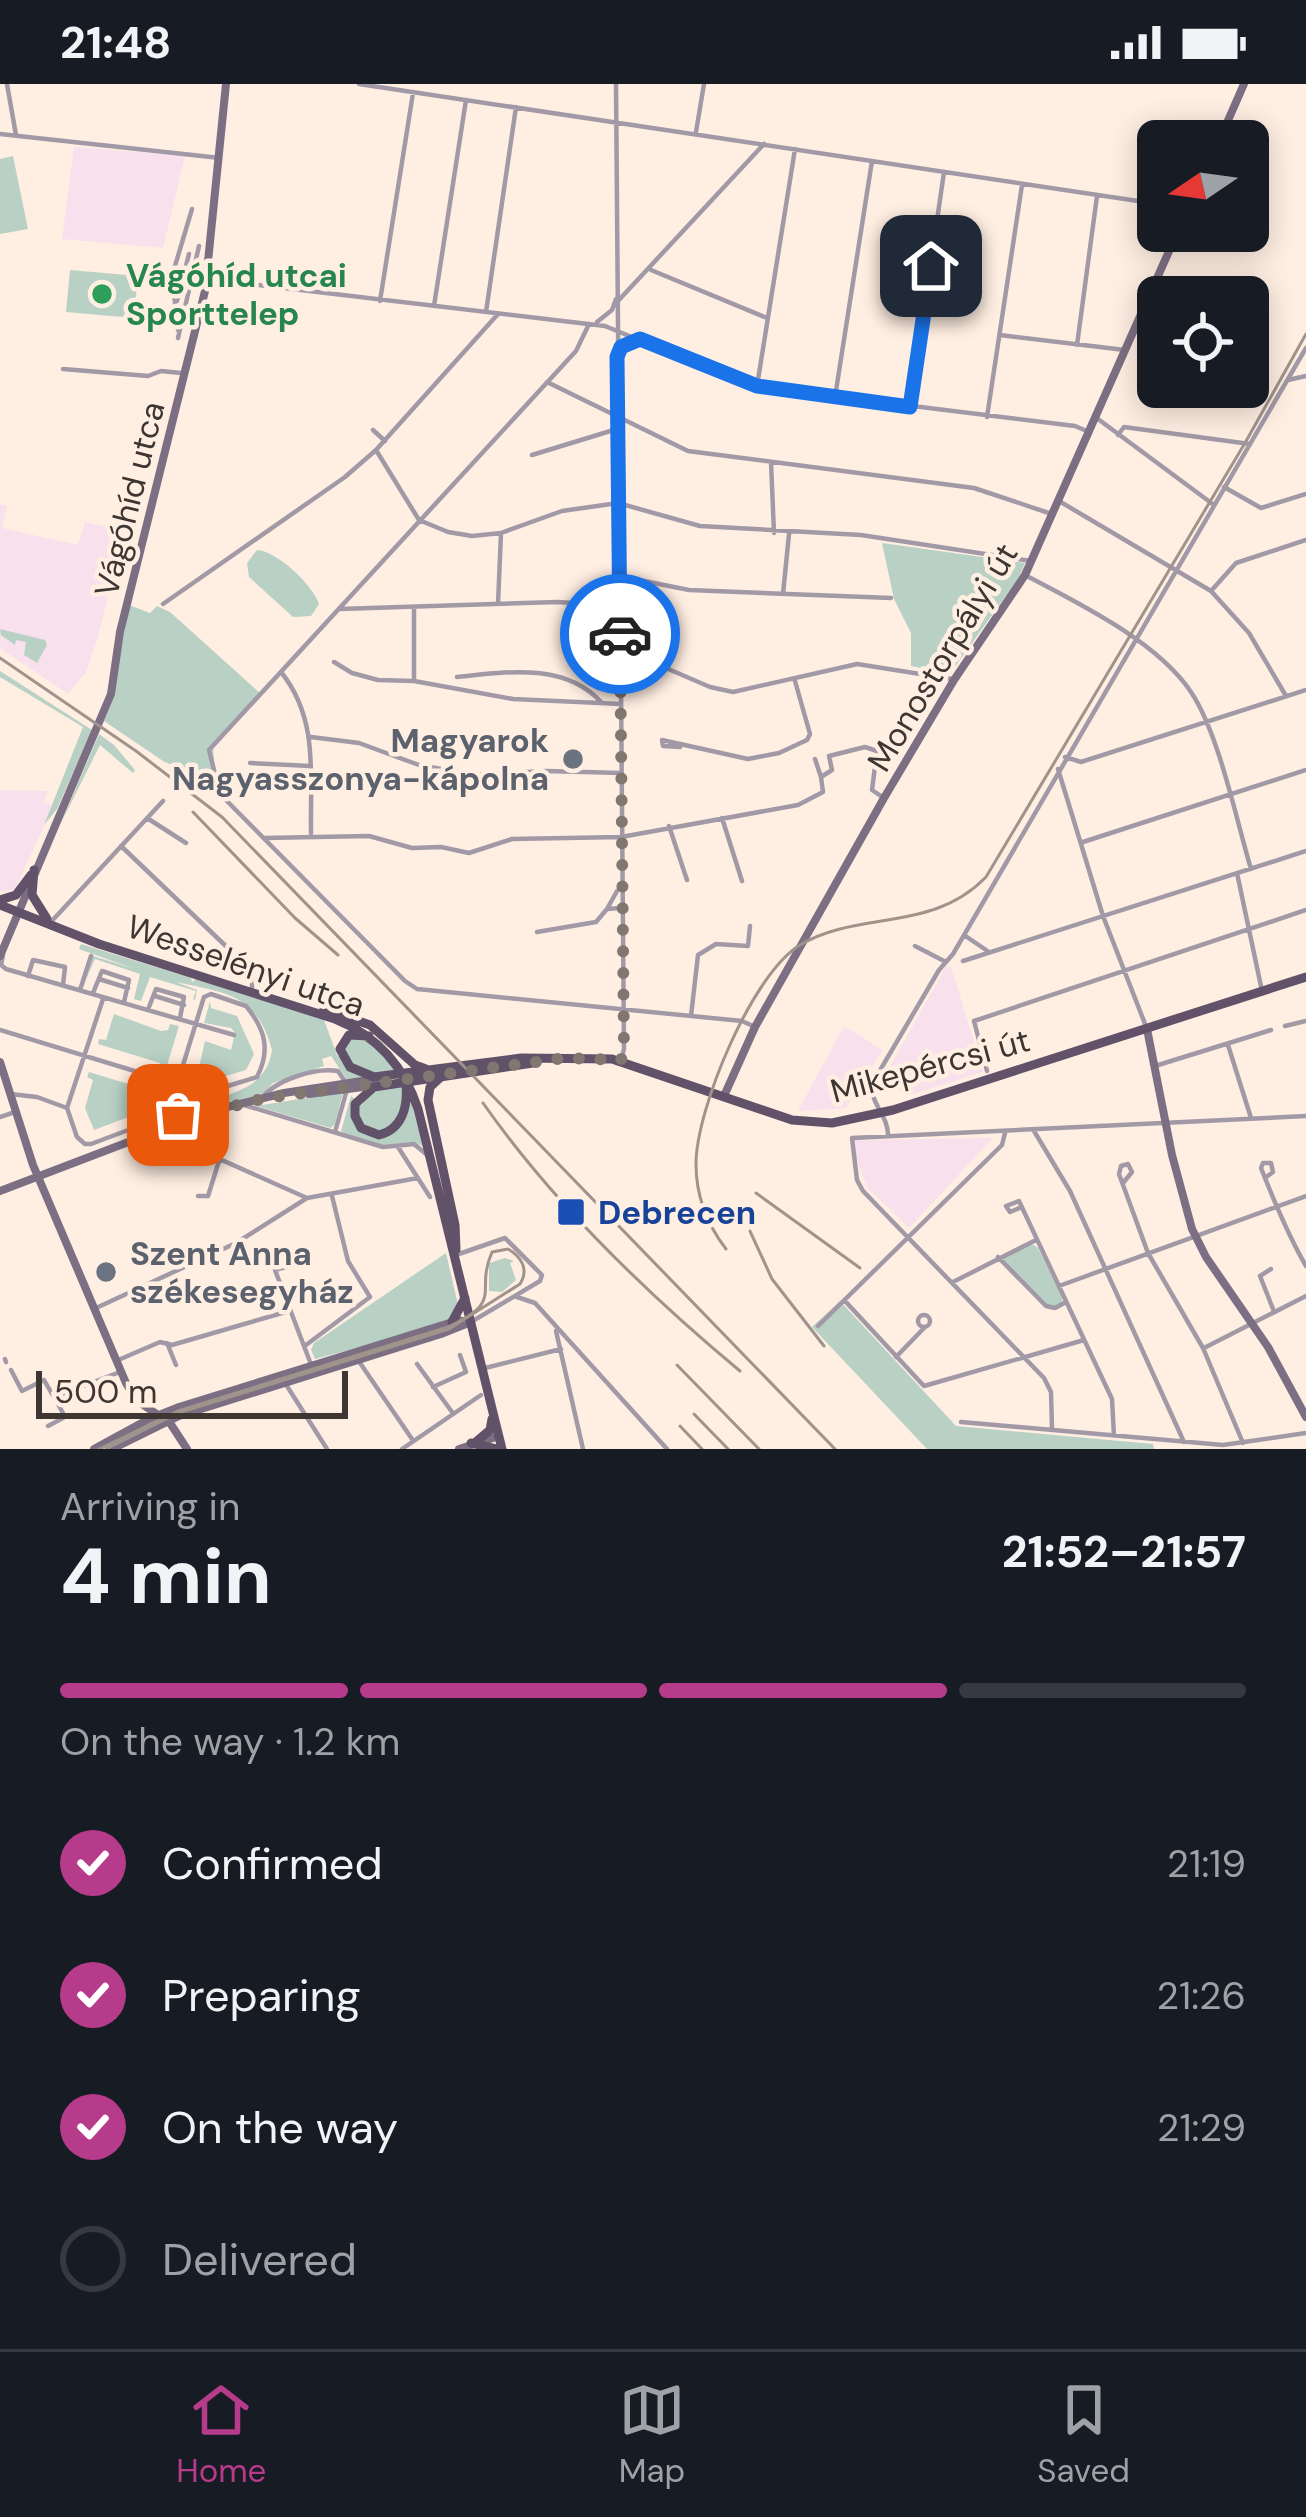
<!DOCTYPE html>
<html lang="en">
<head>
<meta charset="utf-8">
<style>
  :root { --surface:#171b24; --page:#242831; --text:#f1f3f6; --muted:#9ea1a6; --line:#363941; --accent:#b73b8b }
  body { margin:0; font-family:"DM Sans",sans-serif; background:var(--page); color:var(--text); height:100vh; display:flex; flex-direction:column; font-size:45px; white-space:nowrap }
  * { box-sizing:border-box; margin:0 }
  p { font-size:39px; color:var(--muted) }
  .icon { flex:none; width:66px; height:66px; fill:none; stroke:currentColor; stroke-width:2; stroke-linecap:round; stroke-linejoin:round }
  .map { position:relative; height:1365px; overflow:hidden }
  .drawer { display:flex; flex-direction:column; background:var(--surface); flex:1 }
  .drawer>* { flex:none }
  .needle { width:78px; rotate:257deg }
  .controls { position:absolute; left:1137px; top:36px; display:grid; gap:24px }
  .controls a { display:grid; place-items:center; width:132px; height:132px; border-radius:18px; background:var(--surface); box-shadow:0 6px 30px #0003; font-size:60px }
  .scale { position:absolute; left:36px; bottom:30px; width:312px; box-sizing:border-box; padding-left:12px; border:6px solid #3d3632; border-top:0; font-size:33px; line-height:42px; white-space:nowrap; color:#3d3632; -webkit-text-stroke:9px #ffeee2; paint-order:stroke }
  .pin { position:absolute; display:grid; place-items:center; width:102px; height:102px; color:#fff; margin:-51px; border-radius:24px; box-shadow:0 6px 18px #0006 }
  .courier { position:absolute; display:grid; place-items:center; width:120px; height:120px; margin:-60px; border:9px solid #1a73e8; border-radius:50%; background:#fff; color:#222; box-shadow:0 3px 15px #0007 }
  .overview em { font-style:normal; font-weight:700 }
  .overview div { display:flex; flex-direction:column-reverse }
  .overview { display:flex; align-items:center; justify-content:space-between; height:204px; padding:0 60px }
  h1 { font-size:78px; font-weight:700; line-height:90px }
  .bar { display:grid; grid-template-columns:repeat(4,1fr); gap:18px 12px; align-content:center; height:144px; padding:0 60px }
  .bar i { height:15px; border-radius:9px; background:var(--line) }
  .bar .on { background:var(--accent) }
  .bar p { grid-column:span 4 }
  ol { padding:0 60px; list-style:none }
  li { display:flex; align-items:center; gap:36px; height:132px }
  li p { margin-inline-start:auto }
  li .icon { padding:12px; border-radius:50%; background:var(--accent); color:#fff; stroke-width:4 }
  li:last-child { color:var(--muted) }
  li i { width:66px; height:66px; border:6px solid var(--line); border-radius:50% }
  .status { display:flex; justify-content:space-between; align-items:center; height:84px; padding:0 60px; background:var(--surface); direction:ltr }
  .status svg { height:33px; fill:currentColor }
  .tab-bar { display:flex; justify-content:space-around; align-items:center; height:168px; border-top:3px solid var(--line); background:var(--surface); font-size:33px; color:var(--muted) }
  .tab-bar a { display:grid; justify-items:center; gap:6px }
  .tab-bar .on { color:var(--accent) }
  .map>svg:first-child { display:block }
  .commercial { fill:#f8e0ec }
  .green { fill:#b9d1c5 }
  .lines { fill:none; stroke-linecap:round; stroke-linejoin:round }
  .street { stroke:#a299a7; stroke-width:4.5 }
  .secondary { stroke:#7c6f83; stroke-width:8 }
  .primary { stroke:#615269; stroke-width:9 }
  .tram { stroke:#9f938b; stroke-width:3 }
  .rail { stroke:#9f938b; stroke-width:3 }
  .done { stroke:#817670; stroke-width:12; stroke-dasharray:0 21.6 }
  .route { stroke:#1a73e8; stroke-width:15 }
  .leisure-dot { fill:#2e9e5b; stroke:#ffeee2; stroke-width:4.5 }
  .worship-dot { fill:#6b7280; stroke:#ffeee2; stroke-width:4.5 }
  .transit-dot { fill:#1a4fb4; stroke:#ffeee2; stroke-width:4.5 }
  .labels { text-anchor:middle; stroke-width:9; stroke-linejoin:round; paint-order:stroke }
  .leisure-label { font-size:33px; font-weight:bold; fill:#27864d; stroke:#ffeee2; text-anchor:start }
  .street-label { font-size:33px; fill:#3d3632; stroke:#ffeee2 }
  .worship-label { font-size:33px; font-weight:bold; fill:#5b616d; stroke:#ffeee2; text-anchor:end }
  .transit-label { font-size:33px; font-weight:bold; fill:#164399; stroke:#ffeee2; text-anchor:start }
</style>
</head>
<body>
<div class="status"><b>21:48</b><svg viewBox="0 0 49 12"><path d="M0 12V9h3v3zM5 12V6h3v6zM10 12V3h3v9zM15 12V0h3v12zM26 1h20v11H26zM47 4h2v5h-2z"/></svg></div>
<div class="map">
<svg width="1306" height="1365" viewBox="0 0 1306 1365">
  <rect width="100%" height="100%" fill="#ffeee2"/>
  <!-- commercial -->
  <path class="commercial" d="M 74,63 L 185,72 L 163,164 L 62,155 Z
    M 0,420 L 7,422 L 2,444 L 78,461 L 85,438 L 124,447 L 98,553 L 86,588 L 68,610 L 0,564 Z
    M 0,706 L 48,707 L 44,718 L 53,722 L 15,805 L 0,807 Z
    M 951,882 L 983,988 L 906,1012 L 883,995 L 946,883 Z
    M 844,942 L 883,966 L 846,1024 L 798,1027 Z
    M 993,1054 L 909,1144 L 867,1103 L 855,1071 L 855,1056 Z"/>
  <!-- green -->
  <path class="green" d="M 13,72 L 28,145 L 0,150 L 0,75 Z
    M 70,186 L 138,192 L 134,234 L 66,228 Z
    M 882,459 L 1025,479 L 1019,493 L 950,590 L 911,582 L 911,549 L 894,515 Z
    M 257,466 C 277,467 313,501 319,520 L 311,532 L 293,533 L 249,493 L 247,479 Z
    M 129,521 L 150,529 L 157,522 L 170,528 L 261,610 L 213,662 L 216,704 L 213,708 L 195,692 L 163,677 L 104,637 L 111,620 Z
    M 0,545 L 45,556 L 47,561 L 37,579 L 24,571 L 26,558 L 16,556 L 15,561 L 1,551 Z
    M 0,587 L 92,646 L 57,725 L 44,741 L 83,643 L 0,593 Z
    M 99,650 L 114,661 L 135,686 L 133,689 L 100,661 L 61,739 Z
    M 81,860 L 191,894 L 192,898 L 196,895 L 324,936 L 337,971 L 363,994 L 348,997 L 331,972 L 322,975 L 324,982 L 273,999 L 263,1010 L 183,1029 L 180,1027 L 182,1022 C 219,1012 266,1010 272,966 C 257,911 228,909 176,898 L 197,906 L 195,916 L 193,915 L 196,907 L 150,893 L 141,917 L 134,915 L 140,890 L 95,875 L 84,900 L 93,872 L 132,884 L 79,865 Z
    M 210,917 L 211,924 L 237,932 L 254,970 L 246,986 L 195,1001 L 205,957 L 231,966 L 235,949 L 231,944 L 204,939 Z
    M 114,930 L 161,947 L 168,946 L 170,940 L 179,942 L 165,988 L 159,986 L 160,979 L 98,960 L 99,955 L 106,956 Z
    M 359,952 L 378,965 L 398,989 C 374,992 362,988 344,973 L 344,957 Z
    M 89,988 L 151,1007 L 154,1001 L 161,1003 L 155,1023 L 94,1046 L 85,1024 L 93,996 L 87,993 Z
    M 403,1002 C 406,1020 397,1039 382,1048 L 359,1038 L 358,1018 L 363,1021 L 362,1015 L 373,1007 Z
    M 343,1008 L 335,1040 L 331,1044 L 256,1022 Z
    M 351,1012 L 355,1015 L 356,1041 L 389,1050 L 410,1014 L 423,1062 L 412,1058 L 383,1061 L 344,1049 L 341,1047 Z
    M 1032,1160 L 1038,1164 L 1062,1212 L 1062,1218 L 1055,1222 L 1047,1221 L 1003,1177 L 1004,1172 Z
    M 446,1169 L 459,1225 L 447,1240 L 315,1275 L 311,1266 L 314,1259 Z
    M 505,1174 L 514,1177 L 510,1179 L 516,1196 L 502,1208 L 489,1207 L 489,1179 Z
    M 840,1217 L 956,1342 L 1153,1360 L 1154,1365 L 927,1365 L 812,1243 Z"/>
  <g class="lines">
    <!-- street -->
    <path class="street" d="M 7,0 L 16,51
      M 359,0 L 1158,120
      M 616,0 L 624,965 L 621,976
      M 696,48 L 704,0
      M 0,50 L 220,74
      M 651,186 L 767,234
      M 207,195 L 605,242 L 717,288 L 767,304 L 1075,342 L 1089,348
      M 177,217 L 189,170
      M 380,217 L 413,9
      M 617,218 L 764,60
      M 434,222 L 466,16
      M 486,228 L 516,23
      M 597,238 L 612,226 L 616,215
      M 589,240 L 576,267 L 209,666 L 220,710 L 405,897 L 417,905 L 742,937 L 755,943
      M 178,246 L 172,192 L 192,125
      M 1000,251 L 1125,266
      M 178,254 L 199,162
      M 1077,261 L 1097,112
      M 618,267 L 626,258 L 638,255
      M 63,285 L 148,292 L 161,287 L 181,289
      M 1288,296 L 1306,292
      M 547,298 L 688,367 L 974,404 L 1052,430
      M 757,302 L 795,65
      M 835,313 L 872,77
      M 910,323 L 944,88
      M 987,333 L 1022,101
      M 1098,335 L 1214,421
      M 373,346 L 385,357
      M 1118,351 L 1124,343 L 1250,360
      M 376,366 L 419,436 L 448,448 L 472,452 L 501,449 L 562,427 L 618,419 L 700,442 L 861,451 L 1031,477
      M 532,371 L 617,345
      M 771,378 L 774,449
      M 1224,403 L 1261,424 L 1306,410
      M 1059,417 L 1211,507 L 1249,549 L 1286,612
      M 1025,491 C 1078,519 1157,557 1191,608 C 1219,650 1236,735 1251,785
      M 619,492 L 689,506 L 891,514
      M 1211,507 L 1236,479 L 1306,456
      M 783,510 L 789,450
      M 163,520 L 345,393 L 376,366 L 498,230
      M 498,520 L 501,449
      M 339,525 L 558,518 L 620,522
      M 620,573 L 652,578 L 710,603 L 733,608 L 857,580 L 952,595
      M 334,578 L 352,589 L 378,596 L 414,597 L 513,615 L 621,620
      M 281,588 C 319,635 310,691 311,749
      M 457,593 C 507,588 565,578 602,619
      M 414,597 L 414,524
      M 311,653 L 359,659 L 419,681 L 474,691 L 546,687 L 621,689
      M 680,663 L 663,662 L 662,656 L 748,675 L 779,669 L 807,656 L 810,650 L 795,597
      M 1065,673 L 1081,678 L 1306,606
      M 815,675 L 821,693
      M 250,679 L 310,682
      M 1058,685 L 1103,832 L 1147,945
      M 147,734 L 186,759
      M 722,734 L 742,797
      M 669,742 L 687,796
      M 264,754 L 369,752 L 412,764 L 441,763 L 469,769 L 512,755 L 621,753 L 798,721 L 823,708 L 821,693 L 832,686 L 829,672 L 865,663 L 877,667 L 872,706 L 884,714
      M 1083,758 L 1306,686
      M 121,762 L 252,887 L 252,906
      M 1237,789 L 1262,907
      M 607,825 L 617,807
      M 50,839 L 163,717
      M 537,848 L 596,838 L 607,825 L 620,824
      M 964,851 L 989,868
      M 915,862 L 946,878
      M 3,871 L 1,881 L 6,885 L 234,951
      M 963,877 L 1306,767
      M 28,892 L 33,876 L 65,883 L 63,901
      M 99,895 L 128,904
      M 80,906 L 91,872
      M 93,909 L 102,887 L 129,896 L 124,918
      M 155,912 L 184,921
      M 103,915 L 67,1024 L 77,1053 L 85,1060 L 91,1060 L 163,1033
      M 149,923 L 156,905 L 184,913 L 180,934
      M 691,932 L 698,871 L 716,860 L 748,862 L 750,842
      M 1285,942 L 1306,937
      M 0,946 L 177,1000
      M 1228,961 L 1251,1034
      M 1155,982 L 1271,946
      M 987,987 L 974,937 L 1306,826
      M 10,1010 L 37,1013 L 67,1024
      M 262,1014 C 276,996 315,983 338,987 L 344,996
      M 175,1018 L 257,993 C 271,966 265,945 246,922 L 211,910 L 204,913 L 175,1007 C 174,1013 175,1019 176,1025 L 188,1061 L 307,1114
      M 244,1021 L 383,1063 L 414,1060 L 426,1070
      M 0,1033 L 15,1028
      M 1034,1047 L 1070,1107 L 1184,1358
      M 335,1048 L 346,1009
      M 888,1051 C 888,1031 870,1020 872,1000 L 939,886 L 953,870 L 1306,264
      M 398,1063 L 430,1113
      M 1265,1094 L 1273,1088 L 1271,1079 L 1263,1079 L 1261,1084 C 1274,1117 1288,1151 1306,1182
      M 1123,1099 L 1132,1088 L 1128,1080 L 1121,1082 L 1119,1090 L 1148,1169 L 1203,1264 L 1243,1359
      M 198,1112 L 208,1112 L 219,1077
      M 1022,1123 L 1010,1128 L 1006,1122 L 1019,1117 L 1112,1315 L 1114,1352
      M 456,1171 L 505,1154 L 542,1191 L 540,1197 L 471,1238
      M 998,1173 L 1046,1222 L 1055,1224 L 1066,1218
      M 297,1180 L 275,1186 L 312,1283
      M 1271,1185 L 1260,1192 L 1273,1225
      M 953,1198 L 1036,1156
      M 1059,1202 L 1306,1112
      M 283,1213 L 332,1201
      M 517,1213 L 535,1219 L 667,1365
      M 845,1217 L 924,1302 L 1084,1256
      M 94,1225 L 236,1159 L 307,1114 L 418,1094
      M918 1237a6 6 0 1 1 12 0a6 6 0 1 1-12 0Z
      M 818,1242 L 1002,1061 L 1005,1049
      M 556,1247 L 583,1365
      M 167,1259 L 176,1281
      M 306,1261 L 370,1213 L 348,1177 L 332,1112
      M 1204,1264 L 1306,1212
      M 896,1273 L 925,1243
      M 5,1275 L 6,1278
      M 358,1276 L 412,1355
      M 116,1277 L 160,1258 L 172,1261 L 289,1227
      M 417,1280 L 452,1328
      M 485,1284 L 561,1265
      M 11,1286 L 22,1307 L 44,1296 L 63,1329 L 63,1334 L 48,1342
      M 285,1299 L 327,1365
      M 433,1303 L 466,1288 L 460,1271
      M 54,1313 L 120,1288
      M 961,1338 L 1223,1361 L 1306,1349
      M 1052,1345 L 1051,1308 L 1044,1294 L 863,1107 L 857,1096 L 852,1054 L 1306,1032
      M 402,1365 L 481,1311"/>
    <!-- secondary -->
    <path class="secondary" d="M 1219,57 L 1244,0
      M 0,872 L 111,610 L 120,548 L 205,207 L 226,0
      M 1147,945 L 1172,1071 L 1192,1145 L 1206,1173 L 1268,1263 L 1306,1333
      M 0,978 L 33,1081 L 126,1299 L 136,1316 L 170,1339 L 187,1365
      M 309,1010 L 378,1001
      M 724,1012 L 755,943 L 884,714 L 954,596 L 1025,491 L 1178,147
      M 0,1107 L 207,1028 L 284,1009 L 375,995
      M 94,1365 L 149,1335 L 179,1323 L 459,1236 L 468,1239
      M 112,1365 L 179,1332 L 441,1250 L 471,1238
      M 459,1365 L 499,1352"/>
    <!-- primary -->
    <path class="primary" d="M 34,786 L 32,811 L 47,835
      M 0,816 L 16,811 L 31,791
      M 0,821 L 99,860 L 335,935 C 378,952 404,982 418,1025 L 502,1365
      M 324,925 L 370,941 L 415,981 L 426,985
      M 369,952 L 349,951 L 340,965 L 350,983 L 374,993 L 521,974 L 612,975 L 792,1036 L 832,1039 L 893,1026 L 1306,893
      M 441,993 L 430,1003 L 428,1016 L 455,1141 L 456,1166
      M 406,1001 C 408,1023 402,1045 379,1051 L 361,1044 L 355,1032 L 355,1020 L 374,1003 L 533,979
      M 452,1238 L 465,1214
      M 476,1358 L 490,1346 L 492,1335
      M 471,1359 L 496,1365"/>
    <!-- tram -->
    <path class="tram" d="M 99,1365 L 178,1327 L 448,1243 C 506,1216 474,1209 492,1168 L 508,1165 C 522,1173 529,1186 520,1200 L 449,1245 L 178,1329 L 106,1365"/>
    <!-- rail -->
    <path class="rail" d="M 0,574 L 136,667 L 222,733 L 835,1365
      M 193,728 L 295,834 L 338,871
      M 483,1019 C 554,1120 645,1208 740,1287
      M 756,1109 L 860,1184
      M 750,1147 L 772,1195 L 824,1262
      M 726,1165 C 706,1139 696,1112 696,1080 C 696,1025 752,890 800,861 C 859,826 932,849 986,793 L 1245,359 L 1306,250
      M 677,1281 L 759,1365
      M 694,1330 L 728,1365
      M 680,1342 L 702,1365"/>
  </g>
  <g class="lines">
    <!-- done -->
    <path class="done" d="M 178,1031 L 179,1036 L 266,1014 L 565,974 L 621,976 L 624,965 L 620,550"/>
    <!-- route -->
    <path class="route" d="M 620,550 L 617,273 L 621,263 L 640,255 L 757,302 L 910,323 L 931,182"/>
  </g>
  <!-- markers -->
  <circle class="leisure-dot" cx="102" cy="210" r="12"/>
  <g class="worship-dot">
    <circle cx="573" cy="675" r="12"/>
    <circle cx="106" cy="1188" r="12"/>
  </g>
  <rect class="transit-dot" x="556" y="1113" width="30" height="30" rx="6"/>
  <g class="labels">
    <!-- leisure labels -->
    <g class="leisure-label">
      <text x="126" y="203">Vágóhíd utcai<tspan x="126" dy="38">Sporttelep</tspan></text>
    </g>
    <!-- street labels -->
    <g class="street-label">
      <text transform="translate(129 415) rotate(-76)" y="12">Vágóhíd utca</text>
      <text transform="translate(942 573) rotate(-59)" y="12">Monostorpályi út</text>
      <text transform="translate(246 881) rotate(19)" y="12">Wesselényi utca</text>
      <text transform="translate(930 981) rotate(-15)" y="12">Mikepércsi út</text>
    </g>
    <!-- worship labels -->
    <g class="worship-label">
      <text x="549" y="668">Magyarok<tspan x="549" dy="38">Nagyasszonya-kápolna</tspan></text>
      <text x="130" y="1181" text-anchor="start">Szent Anna<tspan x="130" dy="38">székesegyház</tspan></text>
    </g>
    <!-- transit labels -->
    <g class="transit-label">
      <text x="598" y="1140">Debrecen</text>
    </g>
  </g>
</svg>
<div class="controls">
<a><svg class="needle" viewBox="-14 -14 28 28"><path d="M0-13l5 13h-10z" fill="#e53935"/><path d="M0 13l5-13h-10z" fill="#9ea1a6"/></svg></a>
<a><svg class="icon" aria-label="locate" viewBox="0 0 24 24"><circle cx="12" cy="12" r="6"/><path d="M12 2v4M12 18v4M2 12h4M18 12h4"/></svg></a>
</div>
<div class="scale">500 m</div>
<div class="pin" style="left:178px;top:1031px;background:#ea580c"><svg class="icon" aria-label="bag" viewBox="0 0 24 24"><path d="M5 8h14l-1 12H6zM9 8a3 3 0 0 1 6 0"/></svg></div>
<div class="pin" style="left:931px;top:182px;background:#1f2937"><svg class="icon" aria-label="home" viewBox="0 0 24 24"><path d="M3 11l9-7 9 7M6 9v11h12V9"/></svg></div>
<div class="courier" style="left:620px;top:550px"><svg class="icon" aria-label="car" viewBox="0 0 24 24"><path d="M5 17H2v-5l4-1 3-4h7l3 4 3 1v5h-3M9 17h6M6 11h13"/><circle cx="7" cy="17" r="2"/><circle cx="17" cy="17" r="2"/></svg></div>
</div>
<section class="drawer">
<div class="overview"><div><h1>4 min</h1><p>Arriving in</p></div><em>21:52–21:57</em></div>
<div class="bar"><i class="on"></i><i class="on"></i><i class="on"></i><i></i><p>On the way · 1.2 km</p></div>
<ol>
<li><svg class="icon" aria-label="check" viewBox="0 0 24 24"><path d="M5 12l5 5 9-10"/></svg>Confirmed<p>21:19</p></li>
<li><svg class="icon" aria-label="check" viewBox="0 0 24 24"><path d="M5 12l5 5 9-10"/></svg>Preparing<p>21:26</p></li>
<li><svg class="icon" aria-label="check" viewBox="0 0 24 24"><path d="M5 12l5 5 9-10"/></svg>On the way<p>21:29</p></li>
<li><i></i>Delivered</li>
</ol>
</section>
<nav class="tab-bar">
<a class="on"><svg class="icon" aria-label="home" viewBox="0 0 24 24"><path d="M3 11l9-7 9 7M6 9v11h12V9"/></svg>Home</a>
<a><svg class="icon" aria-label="map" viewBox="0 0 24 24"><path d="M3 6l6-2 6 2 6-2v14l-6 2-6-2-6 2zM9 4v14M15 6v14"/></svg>Map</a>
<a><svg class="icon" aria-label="saved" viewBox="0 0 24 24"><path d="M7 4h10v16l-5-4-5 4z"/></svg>Saved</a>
</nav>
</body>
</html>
